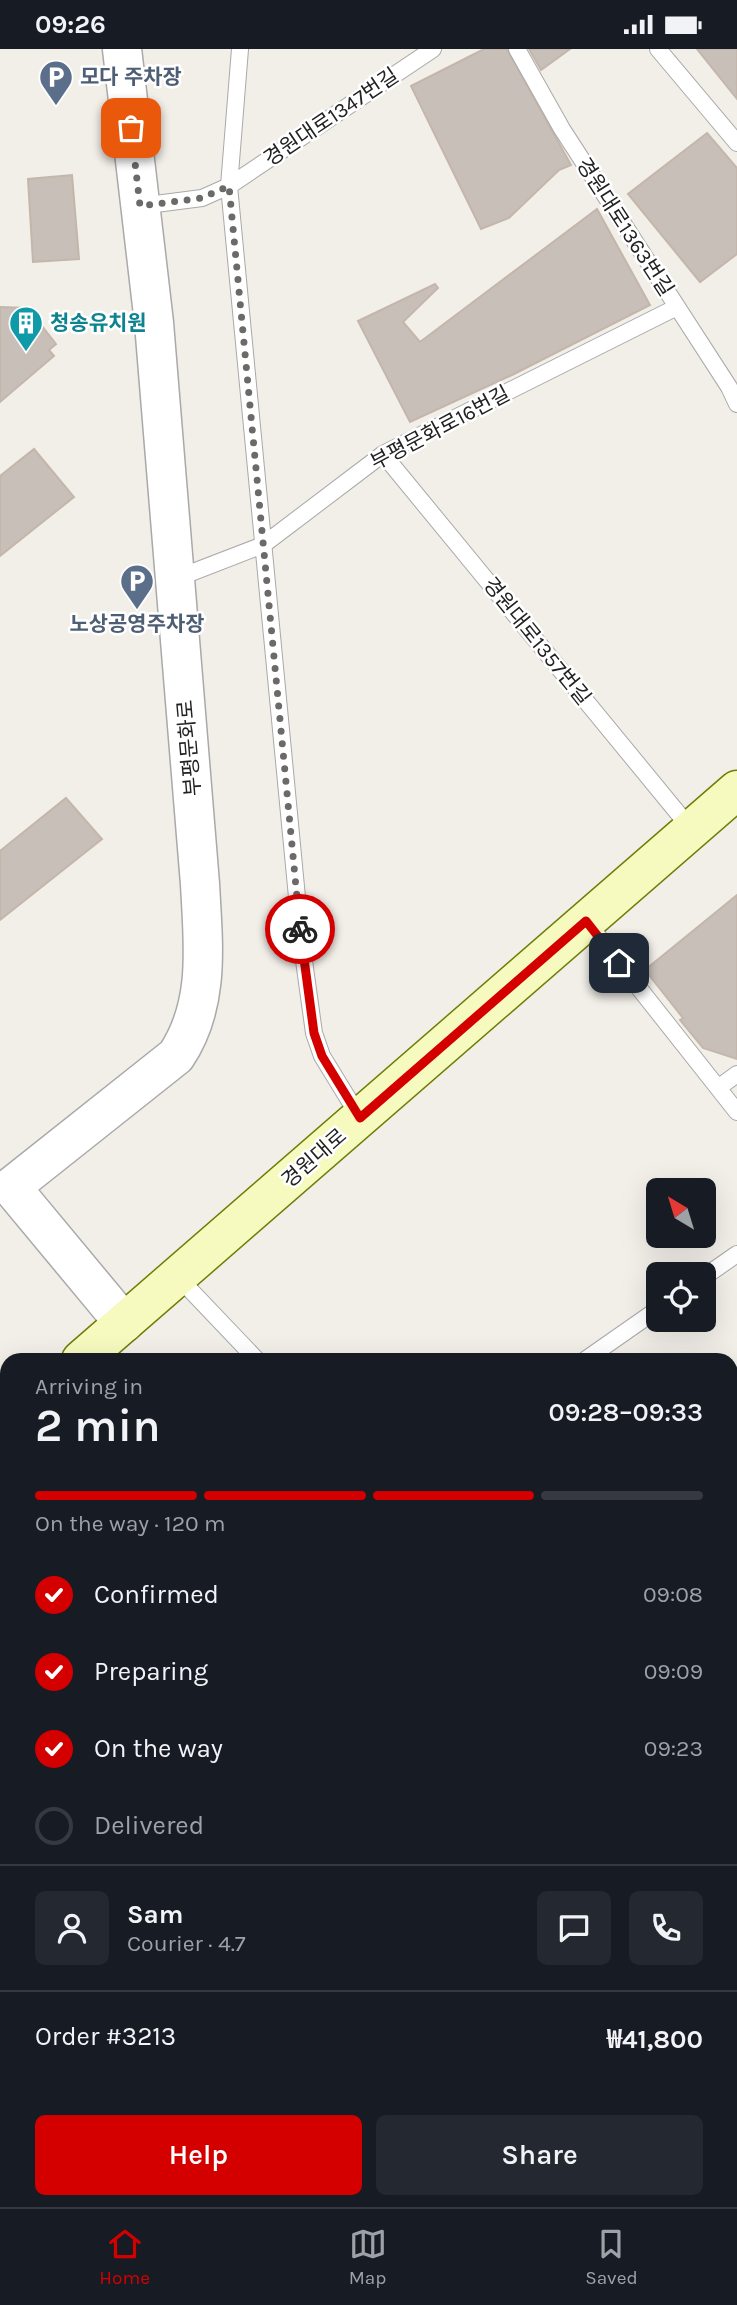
<!DOCTYPE html>
<html lang="en">
<head>
<meta charset="utf-8">
<style>
  :root { --surface:#171b24; --page:#242831; --text:#f1f3f6; --muted:#9ea1a6; --line:#363941; --accent:#d40000 }
  body { margin:0; font-family:Karla,"Noto Sans KR",sans-serif; background:var(--page); color:var(--text); height:100vh; display:flex; flex-direction:column; font-size:26px; white-space:nowrap }
  * { box-sizing:border-box; margin:0 }
  p { font-size:23px; color:var(--muted) }
  .icon { flex:none; width:38px; height:38px; fill:none; stroke:currentColor; stroke-width:2; stroke-linecap:round; stroke-linejoin:round }
  .map { position:relative; flex:1; overflow:hidden }
  .side { position:absolute; left:0px; top:1304px; width:738px; height:856px; display:flex; flex-direction:column; background:var(--surface); border-radius:21px 21px 0 0; box-shadow:0 7px 28px #0002 }
  .side>* { flex:none }
  .needle { width:46px; rotate:322deg }
  .tools { position:absolute; left:646px; top:1129px; display:grid; gap:14px }
  .tools a { display:grid; place-items:center; width:70px; height:70px; border-radius:10px; background:var(--surface); box-shadow:0 7px 28px #0002; font-size:35px }
  .pin { position:absolute; display:grid; place-items:center; width:60px; height:60px; color:#fff; margin:-30px; border-radius:14px; box-shadow:0 4px 10px #0006 }
  .courier { position:absolute; display:grid; place-items:center; width:70px; height:70px; margin:-35px; border:5px solid #d40000; border-radius:50%; background:#fff; color:#222; box-shadow:0 2px 9px #0007 }
  .headline em { font-style:normal; font-weight:600 }
  .headline div { display:flex; flex-direction:column-reverse }
  .headline { display:flex; align-items:center; justify-content:space-between; height:119px; padding:0 35px }
  h1 { font-size:46px; font-weight:600; line-height:52px }
  .bar { display:grid; grid-template-columns:repeat(4,1fr); gap:10px 7px; align-content:center; height:84px; padding:0 35px }
  .bar i { height:9px; border-radius:5px; background:var(--line) }
  .bar .selected { background:var(--accent) }
  .bar p { grid-column:span 4 }
  .line { display:flex; align-items:center; gap:18px; padding:0 35px; border-top:2px solid var(--line) }
  .line div { flex:1 }
  .round { display:grid; place-items:center; flex:none; width:74px; height:74px; border-radius:10px; background:var(--page) }
  ol { padding:0 35px; list-style:none }
  li { display:flex; align-items:center; gap:21px; height:77px }
  li p { margin-inline-start:auto }
  li .icon { padding:7px; border-radius:50%; background:var(--accent); color:#fff; stroke-width:4 }
  li:last-child { color:var(--muted) }
  li i { width:38px; height:38px; border:4px solid var(--line); border-radius:50% }
  .cta { display:flex; gap:14px; margin-top:auto; padding:14px 35px }
  .cta a { flex:1; height:80px; border-radius:10px; background:var(--accent); color:#fff; font-size:28px; font-weight:600; line-height:80px; text-align:center }
  .cta a+a { background:var(--page); color:var(--text) }
  .status { display:flex; justify-content:space-between; align-items:center; height:49px; padding:0 35px; background:var(--surface); direction:ltr }
  .status svg { height:19px; fill:currentColor }
  .dock { display:flex; justify-content:space-around; align-items:center; height:98px; border-top:2px solid var(--line); background:var(--surface); font-size:19px; color:var(--muted) }
  .dock a { display:grid; justify-items:center; gap:4px }
  .dock .selected { color:var(--accent) }
  .map>svg:first-child { display:block }
  .forest { fill:#add19e }
  .building { fill:#c7bfb8; stroke:#c4b6ab; stroke-width:2 }
  .lines { fill:none; stroke-linecap:round; stroke-linejoin:round }
  .service-casing { stroke:#a9a9a9; stroke-width:18 }
  .tertiary-casing { stroke:#a9a9a9; stroke-width:41 }
  .secondary-casing { stroke:#707d05; stroke-width:41 }
  .service { stroke:#fff; stroke-width:16 }
  .tertiary { stroke:#fff; stroke-width:38 }
  .secondary { stroke:#f7fabf; stroke-width:38 }
  .rail-casing { stroke:#707070; stroke-width:8 }
  .rail { stroke:#fff; stroke-width:5; stroke-dasharray:16; stroke-linecap:butt }
  .tertiary-bridge-casing { stroke:#a9a9a9; stroke-width:41; stroke-linecap:butt }
  .tertiary-bridge { stroke:#fff; stroke-width:38 }
  .done { stroke:#6b6a68; stroke-width:7; stroke-dasharray:0 12.6 }
  .route { stroke:#d40000; stroke-width:9 }
  .labels { text-anchor:middle; stroke-width:5; stroke-linejoin:round; paint-order:stroke }
  .service-label { font-size:21px; font-weight:bold; fill:#4e5e75; stroke:#fff; text-anchor:start }
  .street-label { font-size:21px; fill:#222; stroke:#fff }
  .culture-label { font-size:21px; font-weight:bold; fill:#0d838f; stroke:#fff; text-anchor:start }
</style>
</head>
<body>
<div class="status"><b>09:26</b><svg viewBox="0 0 49 12"><path d="M0 12V9h3v3zM5 12V6h3v6zM10 12V3h3v9zM15 12V0h3v12zM26 1h20v11H26zM47 4h2v5h-2z"/></svg></div>
<div class="map">
<svg width="737" height="2158" viewBox="0 0 737 2158">
  <rect width="100%" height="100%" fill="#f2efe9"/>
  <!-- forest -->
  <path class="forest" d="M 0,2052 L 7,2054 L 7,2152 L 0,2140 Z
    M 7,2153 L 7,2152 L 129,2153 L 127,2158 L 10,2158 Z"/>
  <!-- building -->
  <path class="building" d="M 484,0 L 507,0 L 571,116 L 559,121 L 509,169 L 481,180 L 411,37 Z
    M 529,0 L 570,0 L 541,21 Z
    M 697,0 L 737,0 L 737,50 Z
    M 707,84 L 737,119 L 737,205 L 700,233 L 628,145 Z
    M 72,126 L 79,210 L 33,213 L 28,130 Z
    M 597,160 L 650,256 L 512,326 L 410,373 L 358,272 L 435,235 L 438,239 L 403,273 L 420,293 Z
    M 0,258 L 28,259 L 56,295 L 49,301 L 54,307 L 0,353 Z
    M 34,400 L 74,448 L 0,507 L 0,427 Z
    M 66,749 L 102,790 L 0,871 L 0,802 Z
    M 737,846 L 737,1010 L 703,999 L 680,971 L 683,969 L 645,921 Z"/>
  <g class="lines">
    <!-- service casing -->
    <g class="service-casing">
      <path id="service" d="M 240,0 L 229,137 L 301,890 L 314,984 L 322,1007 L 360,1069
        M 517,0 L 562,80 L 729,338 L 737,355
        M 658,0 L 737,94
        M 140,157 L 202,149 L 229,137 L 433,0
        M 383,405 L 691,780
        M 175,530 L 263,496 L 383,405 L 677,258
        M 586,872 L 737,1063
        M 718,1039 L 737,1025
        M 178,1228 L 257,1311
        M 704,1228 L 737,1205
        M 585,1311 L 658,1260"/>
    </g>
    <!-- tertiary casing -->
    <g class="tertiary-casing">
      <path id="tertiary" d="M 122,0 L 154,274 L 200,835 C 203,894 211,955 176,1007 L 11,1138 L 124,1274
        M 732,1924 L 737,1916
        M 0,2015 L 7,2018
        M 566,2158 L 570,2152"/>
    </g>
    <!-- secondary casing -->
    <g class="secondary-casing">
      <path id="secondary" d="M 81,1311 L 737,741
        M 0,1378 L 7,1373"/>
    </g>
    <!-- service -->
    <use href="#service" class="service"/>
    <!-- tertiary -->
    <use href="#tertiary" class="tertiary"/>
    <!-- secondary -->
    <use href="#secondary" class="secondary"/>
    <!-- rail casing -->
    <g class="rail-casing">
      <path id="rail" d="M 732,1648 L 737,1643
        M 732,1677 L 737,1672
        M 732,1704 L 737,1698
        M 732,1738 L 737,1732
        M 0,1830 L 7,1830
        M 342,2158 L 345,2152
        M 364,2158 L 367,2152
        M 386,2158 L 389,2152
        M 408,2158 L 411,2152"/>
    </g>
    <!-- rail -->
    <use href="#rail" class="rail"/>
    <!-- tertiary-bridge casing -->
    <g class="tertiary-bridge-casing">
      <path id="tertiary-bridge" d="M 353,2152 L 367,2158"/>
    </g>
    <!-- tertiary-bridge -->
    <use href="#tertiary-bridge" class="tertiary-bridge"/>
  </g>
  <g class="lines">
    <!-- done -->
    <path class="done" d="M 131,79 L 140,157 L 202,149 L 229,137 L 300,880"/>
    <!-- route -->
    <path class="route" d="M 300,880 L 314,984 L 322,1007 L 360,1069 L 586,872 L 619,914"/>
  </g>
  <!-- icons -->
  <defs>
    <g id="parking-pin" transform="scale(1.75)"><path d="M0 17L-7.5 6A9.5 9.5 0 1 1 7.5 6Z" fill="#5c6f8a" stroke="#fff"/><path d="M-3.5-5.5H1a3.5 3.5 0 0 1 0 7H-1V5.5H-3.5ZM-1-3.4V-.6H.8a1.4 1.4 0 0 0 0-2.8Z" fill="#fff"/></g>
    <g id="building-pin" transform="scale(1.75)"><path d="M0 17L-7.5 6A9.5 9.5 0 1 1 7.5 6Z" fill="#0f9aa8" stroke="#fff"/><path d="M-4-6H4V6H1V3H-1V6H-4ZM-2.5-4.3h1.7v1.8h-1.7ZM.8-4.3h1.7v1.8H.8ZM-2.5-1h1.7V.8h-1.7ZM.8-1h1.7V.8H.8Z" fill="#fff"/></g>
  </defs>
  <g fill-rule="evenodd">
    <use href="#parking-pin" x="56" y="28"/>
    <use href="#building-pin" x="26" y="274"/>
    <use href="#parking-pin" x="137" y="532"/>
  </g>
  <g class="labels">
    <!-- service labels -->
    <g class="service-label">
      <text x="80" y="35">모다 주차장</text>
      <text x="137" y="582" text-anchor="middle">노상공영주차장</text>
    </g>
    <!-- street labels -->
    <g class="street-label">
      <text transform="translate(331 68) rotate(-34)" y="7">경원대로1347번길</text>
      <text transform="translate(625 178) rotate(57)" y="7">경원대로1363번길</text>
      <text transform="translate(440 379) rotate(-28)" y="7">부평문화로16번길</text>
      <text transform="translate(537 592) rotate(51)" y="7">경원대로1357번길</text>
      <text transform="translate(189 699) rotate(-95)" y="7">부평문화로</text>
      <text transform="translate(314 1109) rotate(-41)" y="7">경원대로</text>
    </g>
    <!-- culture labels -->
    <g class="culture-label">
      <text x="50" y="281">청송유치원</text>
    </g>
  </g>
</svg>
<div class="tools">
<a><svg class="needle" viewBox="-14 -14 28 28"><path d="M0-13l5 13h-10z" fill="#e53935"/><path d="M0 13l5-13h-10z" fill="#9ea1a6"/></svg></a>
<a><svg class="icon" aria-label="locate" viewBox="0 0 24 24"><circle cx="12" cy="12" r="6"/><path d="M12 2v4M12 18v4M2 12h4M18 12h4"/></svg></a>
</div>
<div class="pin" style="left:131px;top:79px;background:#ea580c"><svg class="icon" aria-label="bag" viewBox="0 0 24 24"><path d="M5 8h14l-1 12H6zM9 8a3 3 0 0 1 6 0"/></svg></div>
<div class="pin" style="left:619px;top:914px;background:#1f2937"><svg class="icon" aria-label="home" viewBox="0 0 24 24"><path d="M3 11l9-7 9 7M6 9v11h12V9"/></svg></div>
<div class="courier" style="left:300px;top:880px"><svg class="icon" aria-label="bike" viewBox="0 0 24 24"><circle cx="6" cy="16" r="4"/><circle cx="18" cy="16" r="4"/><path d="M6 16l4-8h5l3 8M10 8l3 8H6M13 5h3"/></svg></div>
<section class="side">
<div class="headline"><div><h1>2 min</h1><p>Arriving in</p></div><em>09:28–09:33</em></div>
<div class="bar"><i class="selected"></i><i class="selected"></i><i class="selected"></i><i></i><p>On the way · 120 m</p></div>
<ol>
<li><svg class="icon" aria-label="check" viewBox="0 0 24 24"><path d="M5 12l5 5 9-10"/></svg>Confirmed<p>09:08</p></li>
<li><svg class="icon" aria-label="check" viewBox="0 0 24 24"><path d="M5 12l5 5 9-10"/></svg>Preparing<p>09:09</p></li>
<li><svg class="icon" aria-label="check" viewBox="0 0 24 24"><path d="M5 12l5 5 9-10"/></svg>On the way<p>09:23</p></li>
<li><i></i>Delivered</li>
</ol>
<div class="line" style="height:126px"><a class="round"><svg class="icon" aria-label="person" viewBox="0 0 24 24"><circle cx="12" cy="8" r="4"/><path d="M4 21q1-7 8-7t8 7"/></svg></a><div><b>Sam</b><p>Courier · 4.7</p></div><a class="round"><svg class="icon" aria-label="chat" viewBox="0 0 24 24"><path d="M4 5h16v11H9l-5 4z"/></svg></a><a class="round"><svg class="icon" aria-label="phone" viewBox="0 0 24 24"><path d="M5 4h4l2 5-3 2q2 4 5 5l2-3 5 2v4C11 20 4 13 5 4z"/></svg></a></div>
<div class="line" style="height:91px"><div>Order #3213</div><b>₩41,800</b></div>
<div class="cta"><a>Help</a><a>Share</a></div>
</section>
</div>
<nav class="dock">
<a class="selected"><svg class="icon" aria-label="home" viewBox="0 0 24 24"><path d="M3 11l9-7 9 7M6 9v11h12V9"/></svg>Home</a>
<a><svg class="icon" aria-label="map" viewBox="0 0 24 24"><path d="M3 6l6-2 6 2 6-2v14l-6 2-6-2-6 2zM9 4v14M15 6v14"/></svg>Map</a>
<a><svg class="icon" aria-label="saved" viewBox="0 0 24 24"><path d="M7 4h10v16l-5-4-5 4z"/></svg>Saved</a>
</nav>
</body>
</html>
